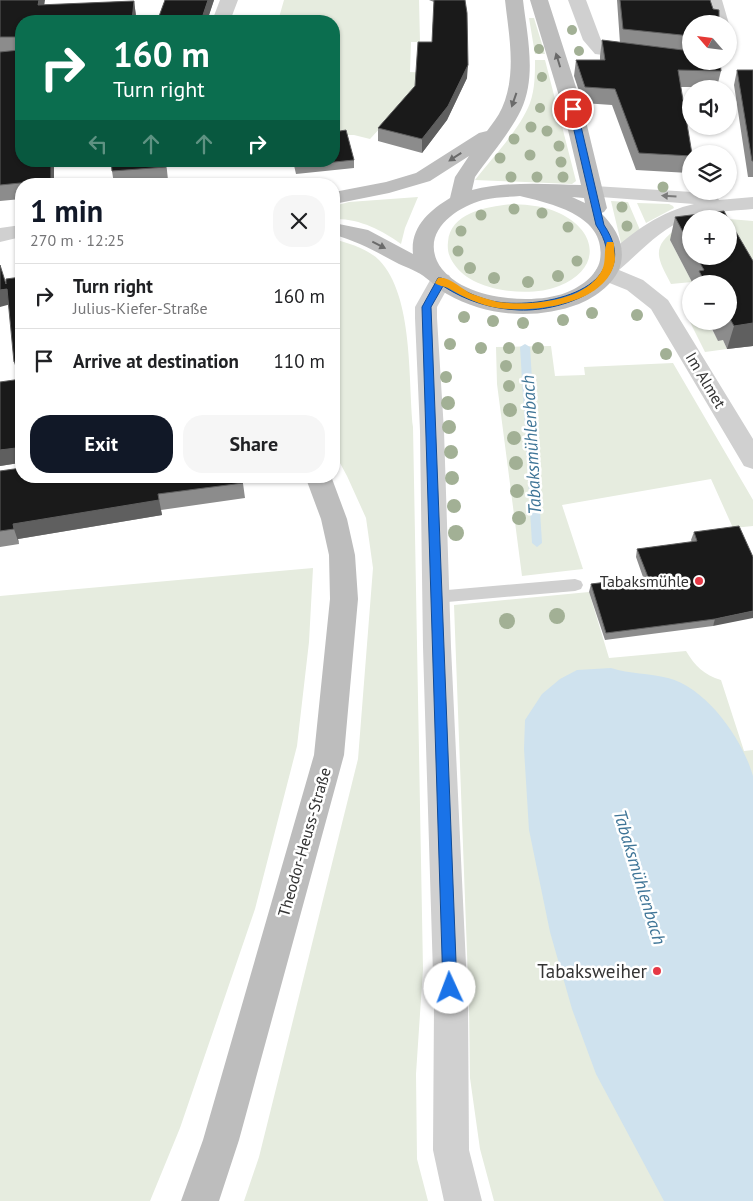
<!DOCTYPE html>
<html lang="en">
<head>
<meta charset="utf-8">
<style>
  :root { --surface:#fff; --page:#f6f6f6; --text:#202124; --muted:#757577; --line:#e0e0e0; --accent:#111827 }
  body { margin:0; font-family:"PT Sans",sans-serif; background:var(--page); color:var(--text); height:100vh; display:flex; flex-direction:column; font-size:19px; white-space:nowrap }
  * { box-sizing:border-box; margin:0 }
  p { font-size:16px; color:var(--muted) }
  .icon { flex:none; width:28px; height:28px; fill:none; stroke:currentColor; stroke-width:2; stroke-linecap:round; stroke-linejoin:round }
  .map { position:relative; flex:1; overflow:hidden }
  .panel { position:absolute; left:15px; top:178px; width:325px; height:305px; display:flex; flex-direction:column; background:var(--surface); border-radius:20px; box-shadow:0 1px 4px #0004 }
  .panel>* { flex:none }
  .hud { position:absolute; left:15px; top:15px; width:325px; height:152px; border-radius:20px; box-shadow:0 1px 4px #0004; background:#0b6e4f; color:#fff; overflow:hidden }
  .needle { width:32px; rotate:298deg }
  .tools { position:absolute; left:682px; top:15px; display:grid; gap:10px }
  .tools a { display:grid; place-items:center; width:55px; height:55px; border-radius:50%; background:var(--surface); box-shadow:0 1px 4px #0004; font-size:25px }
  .pin { position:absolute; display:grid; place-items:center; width:42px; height:42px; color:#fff; margin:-21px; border:2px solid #fff; border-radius:50%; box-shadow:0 1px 5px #0007 }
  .me { position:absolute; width:55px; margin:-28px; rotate:358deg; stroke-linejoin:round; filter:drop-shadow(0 0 4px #0008) }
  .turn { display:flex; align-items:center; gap:18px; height:105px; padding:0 15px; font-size:22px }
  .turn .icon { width:65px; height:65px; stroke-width:2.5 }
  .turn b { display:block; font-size:35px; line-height:42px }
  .lanes { display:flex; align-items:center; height:48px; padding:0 15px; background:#0003; justify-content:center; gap:25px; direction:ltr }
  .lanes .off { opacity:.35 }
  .round { display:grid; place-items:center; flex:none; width:52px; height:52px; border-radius:20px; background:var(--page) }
  .head { display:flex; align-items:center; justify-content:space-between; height:85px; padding:0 15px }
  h1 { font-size:30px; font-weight:600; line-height:38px; color:var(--accent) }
  .action { display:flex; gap:10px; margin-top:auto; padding:10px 15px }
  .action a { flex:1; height:58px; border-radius:20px; background:var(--accent); color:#fff; font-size:20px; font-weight:600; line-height:58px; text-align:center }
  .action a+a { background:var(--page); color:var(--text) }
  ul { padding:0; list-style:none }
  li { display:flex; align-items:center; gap:15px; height:65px; padding:0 15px; border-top:1px solid var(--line) }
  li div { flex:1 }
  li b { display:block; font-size:19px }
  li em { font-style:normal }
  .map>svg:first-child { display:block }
  .green { fill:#e6ecdf }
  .water { fill:#cfe2ee }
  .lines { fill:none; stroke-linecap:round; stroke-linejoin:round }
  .stream { fill:#cfe2ee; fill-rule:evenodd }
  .lane { fill:#d0d0d0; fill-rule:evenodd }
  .street { fill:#d0d0d0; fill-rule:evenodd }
  .secondary { fill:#bdbdbd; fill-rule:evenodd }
  .tree { fill:#a2b095 }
  .wall { fill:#8c8c8c }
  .shaded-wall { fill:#5f5f5f }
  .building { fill:#1a1a1a; stroke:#5f5f5f }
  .oneway { fill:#6a6a6a }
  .oneway2 { fill:#7a7a7a }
  .route { fill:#1a73e8; stroke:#114b97 }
  .slow { fill:#f59e0b }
  .poi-dot { fill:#e63946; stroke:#fff; stroke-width:2 }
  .labels { text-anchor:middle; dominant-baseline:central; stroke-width:5; stroke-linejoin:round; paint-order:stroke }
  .street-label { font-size:16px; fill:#333; stroke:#fff }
  .poi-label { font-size:16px; fill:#333; stroke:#fff; text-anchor:end }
  .water-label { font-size:18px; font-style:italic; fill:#3f7597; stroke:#fff }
  .near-poi-label { font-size:19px; fill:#333; stroke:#fff; text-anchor:end }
</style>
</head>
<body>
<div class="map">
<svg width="753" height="1201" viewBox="0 0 753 1201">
  <rect width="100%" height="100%" fill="#fff"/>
  <path class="green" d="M284,0H419L420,42H411L410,72L431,73L370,139L354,135H334V21H278Z
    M529,18H534L545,54H535Z
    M535,60H545L576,181L572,184L475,180C493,157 520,129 530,103C535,89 535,74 535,60Z
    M418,197L405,228L401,244C382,230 358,218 334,219V206L349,202Z
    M611,201L628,202L640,230L623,244L621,243Z
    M637,203L669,204L673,206L674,208L646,223Z
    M514,204C529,205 545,206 559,213C598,231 602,269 559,286C530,298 472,292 454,264C449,257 447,250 448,242C450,212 490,206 514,204Z
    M729,219L753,221V275L729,235Z
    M679,227L670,240L692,282L671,284C657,257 650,247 679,227Z
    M334,239C348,243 368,249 379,260C414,296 408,380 413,427L423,969L416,1074L417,1159L428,1201H244L259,1157L358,759L373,568L366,518L347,476L334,452Z
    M689,320L713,321L712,330L718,340H723L727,349L705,352Z
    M551,346L555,376L585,375L584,367L673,363L753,500V526L733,528L711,479L562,505L583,569L522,576L497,384L496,347Z
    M313,568L309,642L297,746L255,909L180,1128L150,1201H0V596Z
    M589,592L609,658L686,651C695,666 704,675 721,680L744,751L753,750V1201H494L480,1149L470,1078L469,1006L454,605Z"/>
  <path class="water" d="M611,668C630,674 649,673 668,678C707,688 743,740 753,776V1201H664L596,1074L572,1009L550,932L529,830L524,749L525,720L542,694L560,679L577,670Z"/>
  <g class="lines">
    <path class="stream" d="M525,344L530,347L542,543L537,547L532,543L520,347Z"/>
    <path class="lane" d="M575,579L581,581L583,585L581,589L575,591L436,603L430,602L428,597L430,592L436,591Z"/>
    <path class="street" d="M220,0H238L230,21H212Z
      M568,0H586L601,40L606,45L691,54V61H699L697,64L691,66L595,54L583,40Z
      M704,0H722L729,24H711Z
      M594,186L709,193L716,195L719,200L753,197V209C732,211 708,211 687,219C661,228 640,252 619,270L643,280L668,300L753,439V469L744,466L651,309L627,290L597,278L594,273C614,243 657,212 694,204L587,196L584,192L587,188Z
      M21,225V237L0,242V228Z
      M441,273L449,275L452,280L437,307V318L444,431L451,647L468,1007L469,1150L482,1201H444L433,1150L434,1007L423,647L420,431L415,318V307L433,275Z"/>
    <path class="secondary" d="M505,0H523C527,35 537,76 521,110C511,131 489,157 475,177L472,190C508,181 545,184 581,185L563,109L530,0H548L583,109L607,208L604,212L601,213C615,227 625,243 621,263C617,282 596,297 579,304C536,320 487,317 447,294C439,290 433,283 426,278C419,272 408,268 399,264C378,253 358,241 334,235V223L368,230L413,254C410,227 430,210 450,198L455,177L469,156L430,181L389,193L334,204V192L386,182L416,173L479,133L487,131C492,124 498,117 502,108C517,74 509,36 505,0ZM520,196C553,204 607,216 600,260C597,276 579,288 565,293C531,306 455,299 437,261C423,230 457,207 483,200C495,197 508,197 520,196ZM572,197L584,198L585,203Z
      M305,476H331L347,519L355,555L358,599L344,755L239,1140L219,1201H181L203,1140L314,755L330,599L329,555L321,519Z"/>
  </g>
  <g class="tree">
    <circle cx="572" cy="30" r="5"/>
    <circle cx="539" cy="49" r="5"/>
    <circle cx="579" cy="51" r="5"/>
    <circle cx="542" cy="77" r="5"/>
    <circle cx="540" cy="108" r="5"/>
    <circle cx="531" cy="127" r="5.5"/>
    <circle cx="547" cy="131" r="5.5"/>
    <circle cx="514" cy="139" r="5.5"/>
    <circle cx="559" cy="146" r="5.5"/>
    <circle cx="530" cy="155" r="5.5"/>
    <circle cx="500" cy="158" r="5.5"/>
    <circle cx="561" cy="162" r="5.5"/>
    <circle cx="511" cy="177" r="5.5"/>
    <circle cx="537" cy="177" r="5.5"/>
    <circle cx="563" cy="177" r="5.5"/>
    <circle cx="663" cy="187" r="5.5"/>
    <circle cx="622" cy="207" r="5.5"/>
    <circle cx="514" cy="209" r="5.5"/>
    <circle cx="542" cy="213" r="5.5"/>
    <circle cx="481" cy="215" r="5.5"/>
    <circle cx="627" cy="226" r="5.5"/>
    <circle cx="568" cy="227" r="5.5"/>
    <circle cx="461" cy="231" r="5.5"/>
    <circle cx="458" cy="251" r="5.5"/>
    <circle cx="577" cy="261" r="5.5"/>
    <circle cx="470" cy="268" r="6"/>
    <circle cx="558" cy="276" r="6"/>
    <circle cx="494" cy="278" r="6"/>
    <circle cx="528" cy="282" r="6"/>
    <circle cx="592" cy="313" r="6"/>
    <circle cx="637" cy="315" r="6"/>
    <circle cx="464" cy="317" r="6"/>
    <circle cx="563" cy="320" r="6"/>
    <circle cx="493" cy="321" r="6"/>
    <circle cx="523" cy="323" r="6"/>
    <circle cx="450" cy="344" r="6"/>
    <circle cx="481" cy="348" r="6"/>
    <circle cx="509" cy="348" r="6"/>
    <circle cx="538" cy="348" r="6"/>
    <circle cx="666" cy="354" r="6"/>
    <circle cx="506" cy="366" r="6"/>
    <circle cx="446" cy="377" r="6"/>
    <circle cx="509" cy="386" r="6"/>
    <circle cx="448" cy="403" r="7"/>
    <circle cx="510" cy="410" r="7"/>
    <circle cx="449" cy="427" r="7"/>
    <circle cx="514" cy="438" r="7"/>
    <circle cx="451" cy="452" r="7"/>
    <circle cx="516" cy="463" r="7"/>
    <circle cx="452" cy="478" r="7"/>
    <circle cx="517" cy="491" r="7"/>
    <circle cx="454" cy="506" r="7"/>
    <circle cx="519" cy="518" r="7"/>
    <circle cx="456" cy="533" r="8"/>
    <circle cx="557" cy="616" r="8"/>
    <circle cx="507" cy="621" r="8"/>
  </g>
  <path class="wall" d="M0,0L44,5L134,1L136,16V21H21L54,161V184H21V199L0,201Z
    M165,0H214L207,21H158V19Z
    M429,0H465L467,78L447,120L422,153L378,141V128L415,86L432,42L434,2Z
    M617,0H710L691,24V61L721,71L717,87H680L691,154V163L689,173L636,170L612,105L583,103L574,76L576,60H600V56L602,40L620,43Z
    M737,70H753V177H748L734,85Z
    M354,160V168L296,174L293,161H334Z
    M166,161L168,180L114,184L112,171Z
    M675,217L691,219V256H729L753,261V346L727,349L723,340L718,341L708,321H729V284H693L670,240Z
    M21,379V476H242L245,498L161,510L162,515L18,539L19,544L0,547V471L21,468L19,463L0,466Z
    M694,532L753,557L713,626L605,640L589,592L591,584L643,577L636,557L637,549L692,542L691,540Z"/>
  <path class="shaded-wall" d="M39,0H45L42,20L38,5Z
    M208,0H214L207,21H201Z
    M134,1L136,16V21H132Z
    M468,65L467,78L447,120L422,153V139Z
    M51,161H54V184H52L51,180Z
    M7,289L11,304L0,307V290Z
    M753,323V346L727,349L734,326Z
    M21,361V377L19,378L14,362Z
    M16,448L19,459H18L19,463L0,466V450Z
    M158,494L162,515L18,539L19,544L14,529L13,524Z
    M753,611V618L713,626L715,619Z"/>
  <path class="building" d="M0,0H39L38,5L134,1L132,21H21V161H51V180L0,185V52L19,50V37H0Z
    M165,0H208L201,21L158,19Z
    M434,0H465L467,13L468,65L448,106L422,139L378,128L415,86L418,42H432Z
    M620,0H710L713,9L719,10V24H691V36L623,29Z
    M602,40L691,51V61H720L721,71L678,70L692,154H691V156L639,153L615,89L585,87L576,60H605Z
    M737,70H753V161H752Z
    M346,130L354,160L295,166L294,161H334V132Z
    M111,161H166V167L112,171Z
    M724,211L728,219H691V247L675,217Z
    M729,220L753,261V323L734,326L729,317V284H706L699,271L704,270L696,256H729Z
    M0,265L6,284V279L21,277V361L14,362L7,289L0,290Z
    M21,379V459H18V450L16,448L0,450V382Z
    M21,468V476H242L243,483L158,494L159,500L13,524L14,529L0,531V471Z
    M739,526L753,557V611L715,619L606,633L591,584L648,577L637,549L697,541L694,532Z"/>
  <defs><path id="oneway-solid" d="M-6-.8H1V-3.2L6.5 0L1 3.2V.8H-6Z" transform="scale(1.25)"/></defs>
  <g class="oneway">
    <use href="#oneway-solid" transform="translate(558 60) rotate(-107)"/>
    <use href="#oneway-solid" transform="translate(514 100) rotate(109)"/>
    <use href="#oneway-solid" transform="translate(455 157) rotate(147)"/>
    <use href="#oneway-solid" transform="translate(379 245) rotate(27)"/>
  </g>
  <use class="oneway2" href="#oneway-solid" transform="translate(669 196) rotate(-176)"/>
  <path class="route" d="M573,106L577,109L604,225C643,282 566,312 519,310C492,309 466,301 443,286L431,307L457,988L455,993L450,995L445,993L443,988L422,307L438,278H441C449,280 454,286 461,289C472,295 485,300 497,302C543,309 639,289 596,225L569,109Z"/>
  <path class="slow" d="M607,242H613L614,244C614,249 615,255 615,260C608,305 533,313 498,308C480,305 463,297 448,288C443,286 439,286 435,283L438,278C450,276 462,290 472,294C481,297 490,300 498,302C529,306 584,302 601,272C607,262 603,252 607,242Z"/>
  <g class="poi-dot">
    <circle cx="699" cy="581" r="5"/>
    <circle cx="657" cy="971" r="5"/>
  </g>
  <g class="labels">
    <g class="street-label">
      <text transform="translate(706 380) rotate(59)">Im Almet</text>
      <text transform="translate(304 842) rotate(-74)">Theodor-Heuss-Straße</text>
    </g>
    <g class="poi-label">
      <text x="689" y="581">Tabaksmühle</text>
    </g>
    <g class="water-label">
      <text transform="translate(531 445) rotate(-93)">Tabaksmühlenbach</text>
      <text transform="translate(640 877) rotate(73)">Tabaksmühlenbach</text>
    </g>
    <g class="near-poi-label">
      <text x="647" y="971">Tabaksweiher</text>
    </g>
  </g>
</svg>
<div class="tools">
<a><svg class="needle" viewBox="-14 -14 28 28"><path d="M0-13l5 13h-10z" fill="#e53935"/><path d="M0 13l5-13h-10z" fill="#757577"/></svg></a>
<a><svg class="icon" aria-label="sound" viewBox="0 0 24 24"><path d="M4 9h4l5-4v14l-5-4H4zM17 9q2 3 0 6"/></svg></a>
<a><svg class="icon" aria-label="layers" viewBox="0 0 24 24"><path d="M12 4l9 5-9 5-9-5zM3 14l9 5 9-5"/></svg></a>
<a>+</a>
<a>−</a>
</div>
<div class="pin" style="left:573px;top:109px;background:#d93025"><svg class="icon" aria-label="arrive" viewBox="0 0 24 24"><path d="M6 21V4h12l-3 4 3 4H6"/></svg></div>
<svg class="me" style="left:450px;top:988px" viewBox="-20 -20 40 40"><circle r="19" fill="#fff"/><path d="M0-13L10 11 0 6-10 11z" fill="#1a73e8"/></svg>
<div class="hud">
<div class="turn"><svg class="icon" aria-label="right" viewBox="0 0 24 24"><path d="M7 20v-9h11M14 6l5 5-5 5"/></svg><div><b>160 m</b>Turn right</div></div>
<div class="lanes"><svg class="icon off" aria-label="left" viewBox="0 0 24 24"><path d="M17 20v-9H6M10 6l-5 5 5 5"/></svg><svg class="icon off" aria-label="ahead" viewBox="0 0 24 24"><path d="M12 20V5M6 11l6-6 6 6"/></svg><svg class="icon off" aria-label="ahead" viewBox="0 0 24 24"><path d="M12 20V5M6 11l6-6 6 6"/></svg><svg class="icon" aria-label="right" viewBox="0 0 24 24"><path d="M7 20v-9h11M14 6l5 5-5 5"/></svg></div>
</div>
<section class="panel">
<div class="head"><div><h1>1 min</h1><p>270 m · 12:25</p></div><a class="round"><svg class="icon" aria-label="close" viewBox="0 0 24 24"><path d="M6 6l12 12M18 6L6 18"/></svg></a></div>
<ul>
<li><svg class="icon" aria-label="right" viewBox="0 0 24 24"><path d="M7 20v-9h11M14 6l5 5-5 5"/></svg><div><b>Turn right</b><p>Julius-Kiefer-Straße</p></div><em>160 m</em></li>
<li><svg class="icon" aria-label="arrive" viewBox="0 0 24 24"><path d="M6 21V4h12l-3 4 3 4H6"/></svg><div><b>Arrive at destination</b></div><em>110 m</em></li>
</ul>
<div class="action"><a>Exit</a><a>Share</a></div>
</section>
</div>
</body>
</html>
